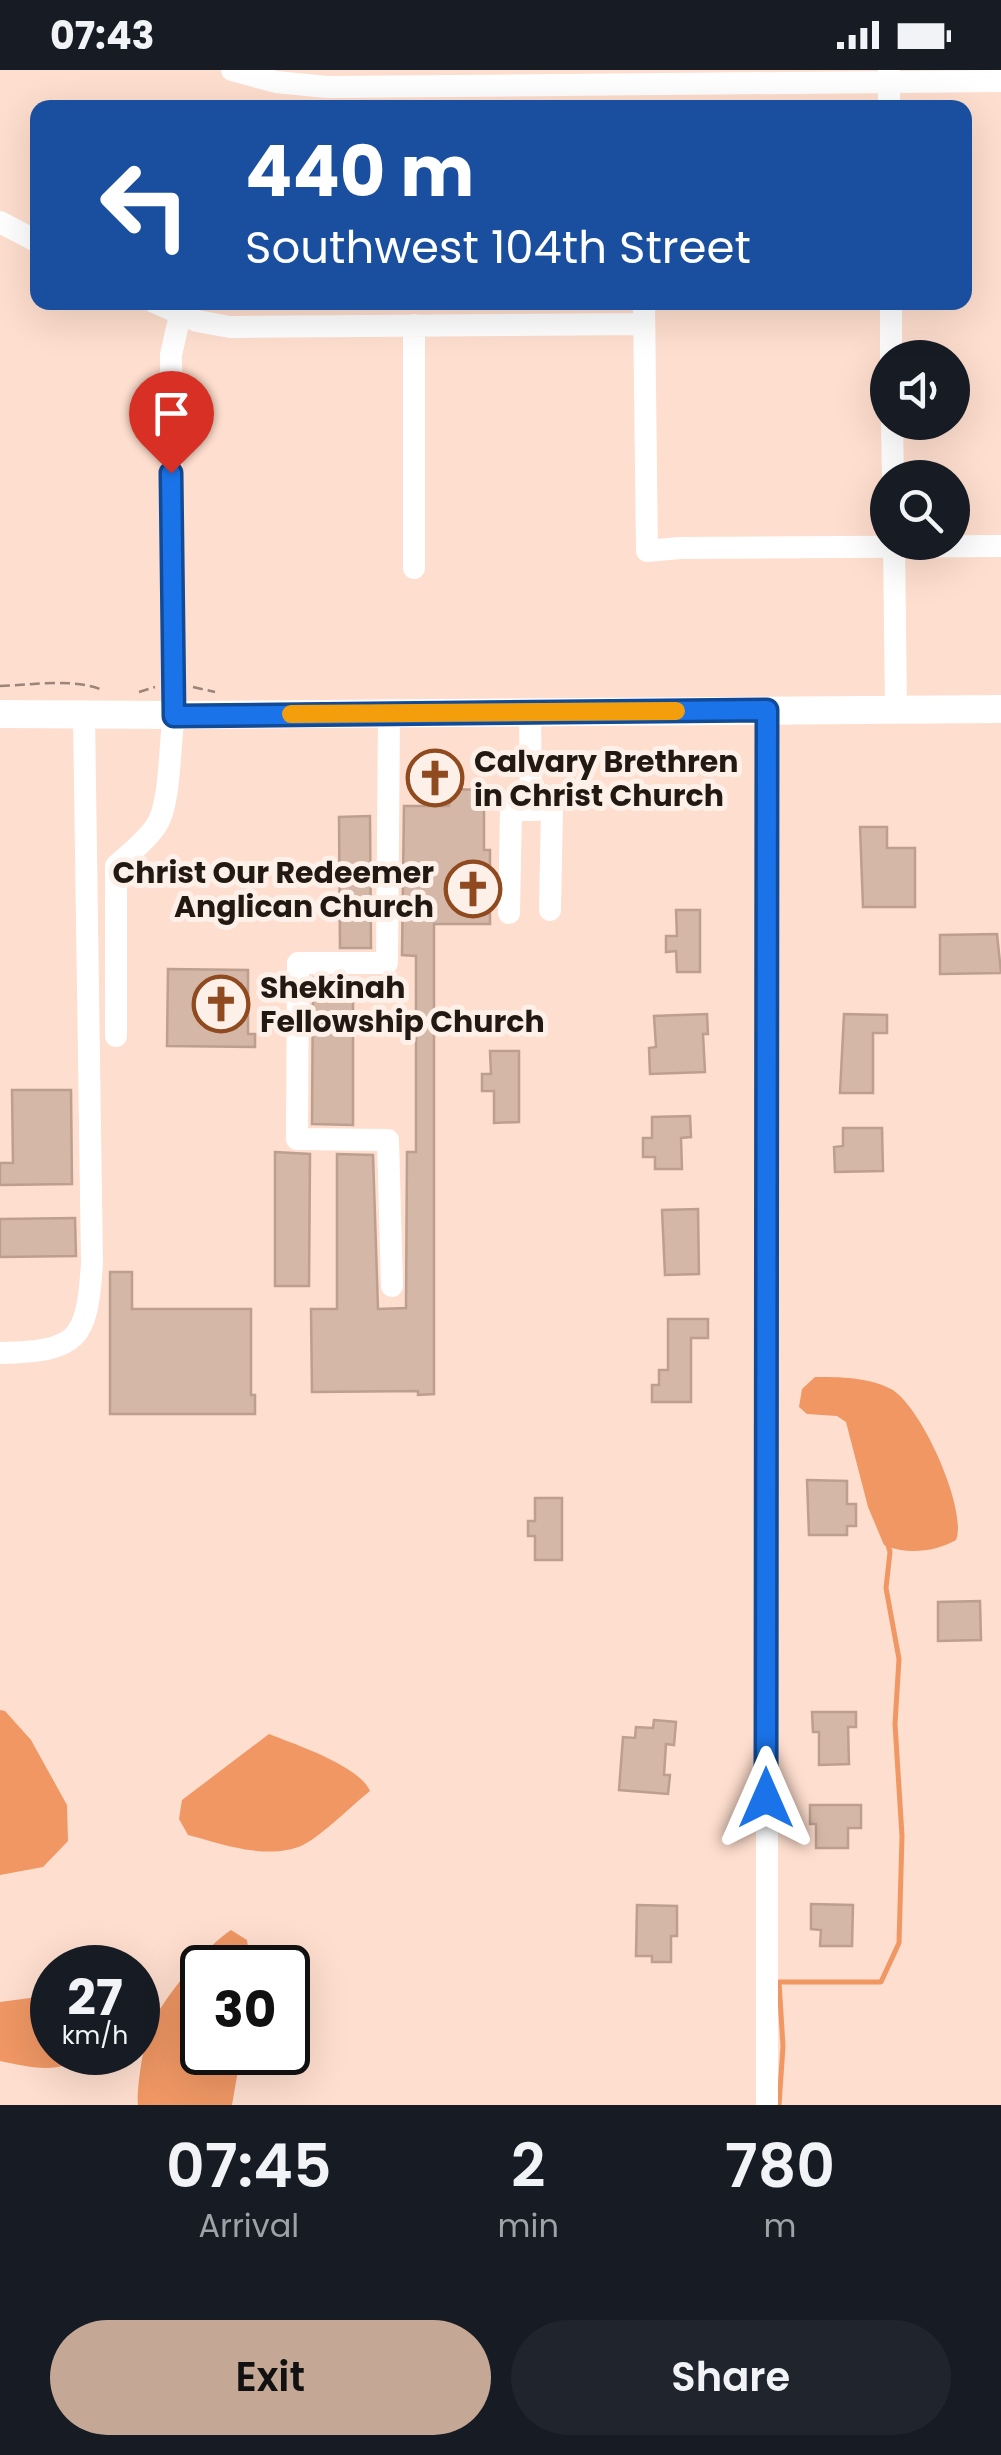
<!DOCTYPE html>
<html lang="en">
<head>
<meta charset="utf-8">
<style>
  :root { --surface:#171b24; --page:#20242c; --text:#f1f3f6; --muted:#9ea1a6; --accent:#c5a795 }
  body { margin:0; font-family:Poppins,sans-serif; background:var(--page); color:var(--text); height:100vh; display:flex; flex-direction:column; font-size:38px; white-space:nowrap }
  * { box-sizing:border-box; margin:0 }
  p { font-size:32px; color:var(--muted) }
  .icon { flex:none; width:55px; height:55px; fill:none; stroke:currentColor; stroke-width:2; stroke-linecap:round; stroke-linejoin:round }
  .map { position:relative; height:2035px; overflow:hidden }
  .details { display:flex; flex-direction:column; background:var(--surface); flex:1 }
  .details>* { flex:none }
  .top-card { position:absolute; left:30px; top:30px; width:942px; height:210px; border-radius:20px; box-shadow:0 10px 40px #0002; background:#1a4fa0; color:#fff; overflow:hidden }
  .tools { position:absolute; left:870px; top:270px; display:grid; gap:20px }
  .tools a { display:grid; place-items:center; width:100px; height:100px; border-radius:50%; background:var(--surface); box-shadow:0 10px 40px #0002; font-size:50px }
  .speed { position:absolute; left:30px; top:1875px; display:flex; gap:20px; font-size:50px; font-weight:700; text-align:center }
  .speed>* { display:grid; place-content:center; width:130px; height:130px; border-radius:50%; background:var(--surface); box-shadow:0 10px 40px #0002; line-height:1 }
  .speed small { font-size:25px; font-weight:400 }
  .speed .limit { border:5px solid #111; border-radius:15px; background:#fff; color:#111 }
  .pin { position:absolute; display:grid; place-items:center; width:85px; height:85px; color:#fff; margin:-102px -42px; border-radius:50% 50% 50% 0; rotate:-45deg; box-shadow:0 0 10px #0007 }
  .pin .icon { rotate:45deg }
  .me { position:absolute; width:110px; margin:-55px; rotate:0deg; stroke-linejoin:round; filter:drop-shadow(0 0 8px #0008) }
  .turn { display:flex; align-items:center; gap:35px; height:210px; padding:0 50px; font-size:45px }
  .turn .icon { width:130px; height:130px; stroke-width:2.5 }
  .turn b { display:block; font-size:70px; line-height:85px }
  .eta { display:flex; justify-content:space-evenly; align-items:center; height:170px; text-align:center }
  .eta b { font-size:60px; font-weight:600; line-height:70px }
  .button { display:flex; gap:20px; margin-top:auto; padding:20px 50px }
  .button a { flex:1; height:115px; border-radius:60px; background:var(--accent); color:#111; font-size:40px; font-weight:600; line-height:115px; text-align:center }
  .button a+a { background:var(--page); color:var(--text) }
  .status { display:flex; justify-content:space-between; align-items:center; height:70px; padding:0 50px; background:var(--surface); direction:ltr }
  .status svg { height:28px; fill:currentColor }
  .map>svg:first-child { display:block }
  .water { fill:#f09764 }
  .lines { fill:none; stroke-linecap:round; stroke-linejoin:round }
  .stream { stroke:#f09764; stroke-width:5 }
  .building { fill:#d5b7a7; stroke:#bc9f8f; stroke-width:2.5 }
  .path { stroke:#9b8579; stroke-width:2.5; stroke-dasharray:10 5; stroke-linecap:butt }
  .minor { stroke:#fff; stroke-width:22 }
  .major { stroke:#fff; stroke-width:28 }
  .route-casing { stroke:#114b97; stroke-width:25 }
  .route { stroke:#1a73e8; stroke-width:18 }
  .slow { stroke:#f59e0b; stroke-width:18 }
  .labels { text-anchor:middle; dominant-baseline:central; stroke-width:10; stroke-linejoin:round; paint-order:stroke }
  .poi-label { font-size:30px; font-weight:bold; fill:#231913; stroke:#fdf0e9; text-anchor:start }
</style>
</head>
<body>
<div class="status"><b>07:43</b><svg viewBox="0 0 49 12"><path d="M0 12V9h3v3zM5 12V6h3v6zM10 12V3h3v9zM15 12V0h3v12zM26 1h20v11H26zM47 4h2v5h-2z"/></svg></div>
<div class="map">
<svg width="1001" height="2035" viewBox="0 0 1001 2035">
  <rect width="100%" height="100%" fill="#fedece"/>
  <path class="water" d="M815,1307C840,1307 868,1307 891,1319C921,1335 968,1440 956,1470C935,1482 906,1485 884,1475L868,1437L846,1352L837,1346L807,1344L799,1337L802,1319Z
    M0,1640L5,1641L31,1670L67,1735L68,1771L43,1797L0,1805Z
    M269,1664C294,1674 360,1696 370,1721C351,1736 324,1764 303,1775C268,1791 222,1774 188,1765L179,1749L182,1730Z
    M231,1860L247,1870L251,1897L202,1898V1982L241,1983L232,2035H138C136,2021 144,1970 150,1957C162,1930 206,1876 231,1860Z
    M52,1925V1982L86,1983C62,2006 29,1997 0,1991V1932Z"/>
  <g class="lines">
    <path class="stream" d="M779,2035L783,1976L779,1912H881L899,1873L902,1766L895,1654L899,1589L886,1518L890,1482L888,1475"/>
  </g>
  <path class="building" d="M449,719L484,720V780H490V854H434V1324L418,1325V1321L312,1322L311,1239H337V1084L373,1085L378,1239L406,1238L407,1082H416V886L402,885L404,736H449Z
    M370,746L371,878H340L339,747Z
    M860,757H887V778H915V837H863Z
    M676,840H700V902H677L676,881L666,882V866H677Z
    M997,864L1001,903L940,904V865Z
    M168,899L248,900V964H255V977L167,976Z
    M313,908H353V1055L312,1054Z
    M707,944L708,964H703L705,1002L650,1004L649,978L656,977L654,946Z
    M844,944L887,945V963H873V1023H840Z
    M490,981H519V1052L494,1053V1021H482V1004H491Z
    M12,1020H71L72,1114L0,1115V1093H13Z
    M690,1046L691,1067L681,1068L682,1099H655V1087H643V1068H652V1047Z
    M843,1058H882L883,1101L835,1102L834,1077L843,1076Z
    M275,1082L310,1084L309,1216H275Z
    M698,1139L699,1204L665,1205L662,1140Z
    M75,1148L76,1186L0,1187V1149Z
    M110,1202H132V1239H251V1325H255V1344H110Z
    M668,1249H708V1268H691V1332H652V1315H659V1300H668Z
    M807,1410L847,1411V1434H856V1456H847V1465H809Z
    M535,1428H562V1490H535V1466H528V1451H535Z
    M980,1531L981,1570L938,1571V1532Z
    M812,1642H856V1657H848L849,1694L819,1695V1662H813Z
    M654,1650L676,1652L674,1675L666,1674L664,1705H670L668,1724L619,1720L623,1667L635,1668L636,1657L653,1658Z
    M810,1735H861V1758H848V1778H816V1754H810Z
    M811,1834L853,1835L852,1876H820L821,1860L811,1859Z
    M637,1835L677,1836V1866H671V1892H652V1886H636Z"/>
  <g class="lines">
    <path class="path" d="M0,616C28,615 77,608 102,620
      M193,617L215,622
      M139,622L155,617"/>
    <path class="minor" d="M232,0L276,12L328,17L1001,11
      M889,0V38
      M0,152L38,172
      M154,232L197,251L230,257L643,254
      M644,232L647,481L680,478L1001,476
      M891,232V288
      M414,255V498
      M892,352L893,408
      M894,472L896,640
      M530,642L531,740L552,739L550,840
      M389,644L387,893H298L297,1069L388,1070L392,1216
      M509,843L511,740H531
      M116,966V796C129,784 146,771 156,756C171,734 169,676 174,645L171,285L180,245
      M0,1283C79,1281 87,1270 92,1193L84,645
      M767,2035V640"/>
    <path class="major" d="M0,644L174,645L1001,639"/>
  </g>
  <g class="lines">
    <g class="route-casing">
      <path id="route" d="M171,403L174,646L767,640L766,1728"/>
    </g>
    <use href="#route" class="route"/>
    <path class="slow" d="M291,644L676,641"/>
  </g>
  <defs>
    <g id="church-ring" transform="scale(2.875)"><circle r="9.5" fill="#fdf0e9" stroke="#8f4a1f" stroke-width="1.5"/><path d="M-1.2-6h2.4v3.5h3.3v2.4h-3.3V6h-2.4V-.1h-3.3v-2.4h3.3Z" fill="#8f4a1f"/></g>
  </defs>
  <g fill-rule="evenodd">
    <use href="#church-ring" x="435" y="708"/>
    <use href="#church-ring" x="473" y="819"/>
    <use href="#church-ring" x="221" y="934"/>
  </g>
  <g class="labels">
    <g class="poi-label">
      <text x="474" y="691">Calvary Brethren<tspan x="474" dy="34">in Christ Church</tspan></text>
      <text x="434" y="802" text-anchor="end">Christ Our Redeemer<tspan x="434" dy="34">Anglican Church</tspan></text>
      <text x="260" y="917">Shekinah<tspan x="260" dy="34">Fellowship Church</tspan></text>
    </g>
  </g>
</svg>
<div class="tools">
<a><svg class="icon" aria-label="sound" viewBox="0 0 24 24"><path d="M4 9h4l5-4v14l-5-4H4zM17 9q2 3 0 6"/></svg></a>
<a><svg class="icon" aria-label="search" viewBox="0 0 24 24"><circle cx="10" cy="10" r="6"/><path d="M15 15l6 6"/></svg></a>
</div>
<div class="speed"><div>27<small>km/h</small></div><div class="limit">30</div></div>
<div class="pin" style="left:171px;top:403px;background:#d93025"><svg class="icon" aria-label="arrive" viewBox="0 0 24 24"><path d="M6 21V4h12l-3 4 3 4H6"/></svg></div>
<svg class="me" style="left:766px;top:1728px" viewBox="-20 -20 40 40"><path d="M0-17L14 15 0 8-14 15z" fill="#1a73e8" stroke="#fff" stroke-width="4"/></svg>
<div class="top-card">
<div class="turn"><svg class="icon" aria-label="left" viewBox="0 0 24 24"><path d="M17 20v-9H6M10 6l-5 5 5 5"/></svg><div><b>440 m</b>Southwest 104th Street</div></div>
</div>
</div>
<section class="details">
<div class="eta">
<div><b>07:45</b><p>Arrival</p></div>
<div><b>2</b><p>min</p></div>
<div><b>780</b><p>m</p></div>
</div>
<div class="button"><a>Exit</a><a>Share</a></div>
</section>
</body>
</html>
